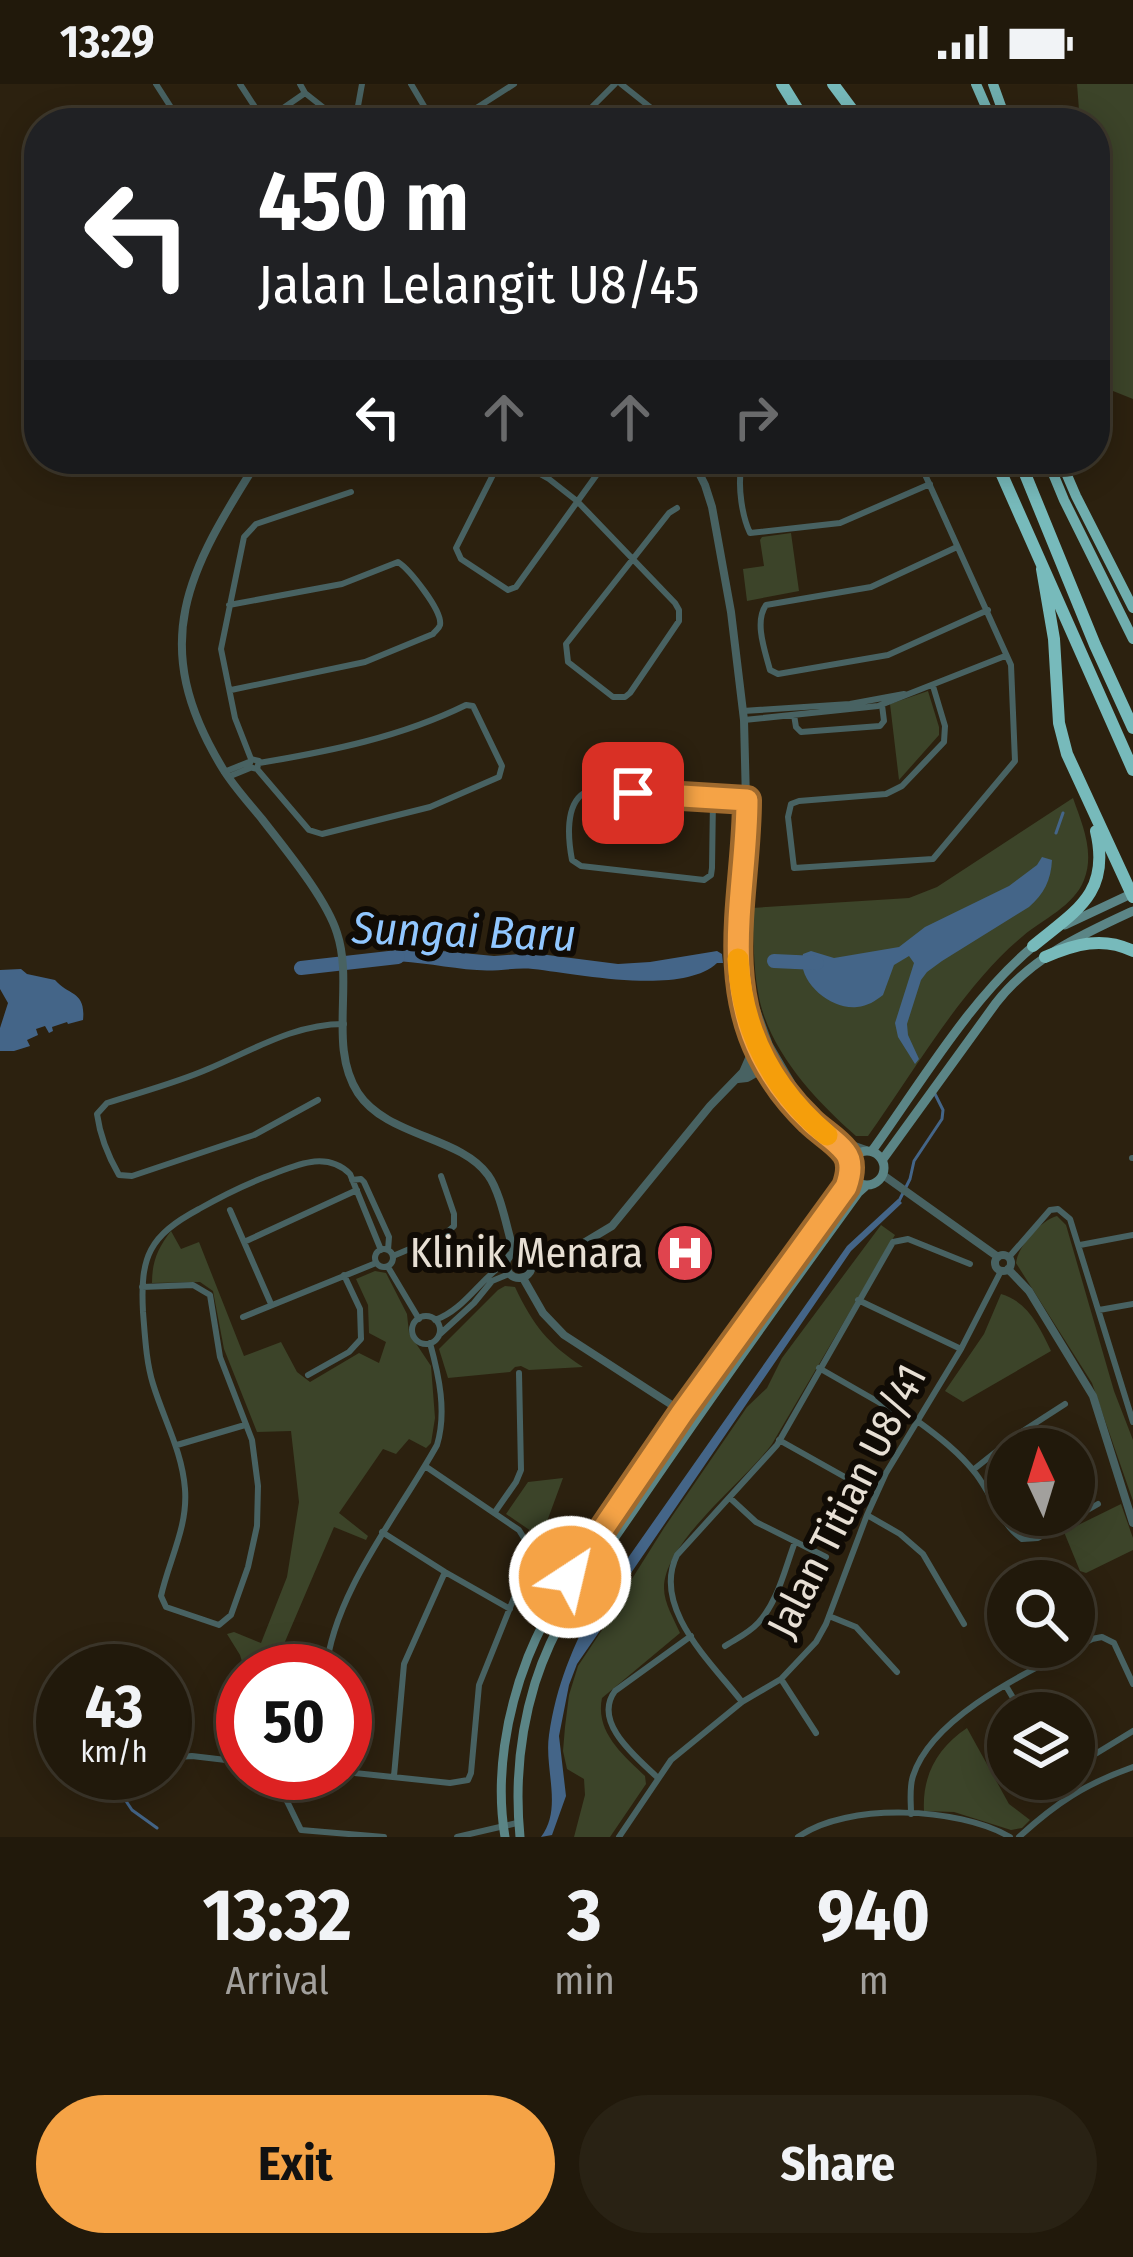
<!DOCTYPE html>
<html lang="en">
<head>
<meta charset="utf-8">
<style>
  :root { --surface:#21190b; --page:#292214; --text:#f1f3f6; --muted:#a2a09d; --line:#3e382c; --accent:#f5a346 }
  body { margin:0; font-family:"Fira Sans Condensed",sans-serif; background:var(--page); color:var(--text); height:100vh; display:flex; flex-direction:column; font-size:45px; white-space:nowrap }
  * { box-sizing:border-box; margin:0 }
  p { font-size:39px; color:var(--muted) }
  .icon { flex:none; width:66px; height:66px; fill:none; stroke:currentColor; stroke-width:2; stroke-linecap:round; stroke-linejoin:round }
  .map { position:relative; height:1753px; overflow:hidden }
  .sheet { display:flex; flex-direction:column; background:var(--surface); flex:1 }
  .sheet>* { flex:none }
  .banner { position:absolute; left:24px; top:24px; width:1086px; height:366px; border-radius:48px; box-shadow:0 6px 30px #0003,0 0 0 3px var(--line); background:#202124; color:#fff; overflow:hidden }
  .needle { width:78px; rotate:356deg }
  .controls { position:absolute; left:987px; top:1344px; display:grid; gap:24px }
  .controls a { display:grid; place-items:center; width:108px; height:108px; border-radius:50%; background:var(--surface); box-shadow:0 6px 30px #0003,0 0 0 3px var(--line); font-size:60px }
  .speed { position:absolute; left:36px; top:1560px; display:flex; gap:24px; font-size:60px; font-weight:700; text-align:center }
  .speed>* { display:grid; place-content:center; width:156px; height:156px; border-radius:50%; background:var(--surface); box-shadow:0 6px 30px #0003,0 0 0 3px var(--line); line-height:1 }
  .speed small { font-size:30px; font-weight:400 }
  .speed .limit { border:18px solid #d22; background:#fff; color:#111 }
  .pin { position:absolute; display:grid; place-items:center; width:102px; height:102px; color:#fff; margin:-51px; border-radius:24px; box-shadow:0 6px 18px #0006 }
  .me { position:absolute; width:132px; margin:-66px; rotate:35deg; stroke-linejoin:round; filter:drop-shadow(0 0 9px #0008) }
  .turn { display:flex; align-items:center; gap:42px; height:252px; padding:0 36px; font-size:54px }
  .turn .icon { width:156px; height:156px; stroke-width:2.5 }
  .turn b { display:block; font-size:84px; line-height:102px }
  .lanes { display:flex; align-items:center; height:114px; padding:0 36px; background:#0003; justify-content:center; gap:60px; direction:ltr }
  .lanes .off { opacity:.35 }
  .eta { display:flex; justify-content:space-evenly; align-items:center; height:204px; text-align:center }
  .eta b { font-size:72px; font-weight:700; line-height:84px }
  .cta { display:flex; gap:24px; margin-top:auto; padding:24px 36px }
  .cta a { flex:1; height:138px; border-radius:72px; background:var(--accent); color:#111; font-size:48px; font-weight:700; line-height:138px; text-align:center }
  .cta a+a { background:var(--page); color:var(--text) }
  .status { display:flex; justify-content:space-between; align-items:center; height:84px; padding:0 60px; background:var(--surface); direction:ltr }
  .status svg { height:33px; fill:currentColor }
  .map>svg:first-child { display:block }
  .green { fill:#3c4429 }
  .water { fill:#446588 }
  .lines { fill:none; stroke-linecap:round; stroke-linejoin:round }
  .stream { stroke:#446588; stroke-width:3 }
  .river { stroke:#446588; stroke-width:14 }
  .minor { stroke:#486262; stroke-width:6 }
  .tertiary { stroke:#486262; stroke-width:8 }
  .secondary { stroke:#5b8586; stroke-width:9 }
  .trunk { stroke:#70aeae; stroke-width:10 }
  .motorway { stroke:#77babb; stroke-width:12 }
  .route-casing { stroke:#9f6a2e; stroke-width:30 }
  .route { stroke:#f5a346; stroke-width:21 }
  .slow { stroke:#f59e0b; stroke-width:21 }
  .labels { text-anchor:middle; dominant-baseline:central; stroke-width:12; stroke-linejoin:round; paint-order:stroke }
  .poi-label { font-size:42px; fill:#e7dfd4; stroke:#100b05; text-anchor:end }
  .street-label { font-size:42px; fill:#e7dfd4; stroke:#100b05 }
  .water-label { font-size:45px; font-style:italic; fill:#91c7ff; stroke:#100b05 }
</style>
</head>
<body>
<div class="status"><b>13:29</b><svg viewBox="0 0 49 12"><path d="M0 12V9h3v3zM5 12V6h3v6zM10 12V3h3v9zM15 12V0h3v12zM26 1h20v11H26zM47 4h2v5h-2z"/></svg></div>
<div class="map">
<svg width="1133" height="1753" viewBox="0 0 1133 1753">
  <rect width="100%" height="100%" fill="#2c210f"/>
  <path class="green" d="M1077,0H1133V315L1098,301L1095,251V39H1080Z
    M791,449L799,507L747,517L743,485L764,482L760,456L762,453Z
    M928,607L939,643V651L899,696L890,620Z
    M1073,714C1082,740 1095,768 1084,796C1074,822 1043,835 1023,852C964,900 913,989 868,1052H856C815,1016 767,965 758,908C753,881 754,852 752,824L909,814L937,803Z
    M1057,1132L1066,1141L1114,1307L1133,1356V1417L1092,1299L1016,1179C1018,1162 1041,1136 1057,1132Z
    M881,1141L895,1151L772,1360C744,1398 664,1458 664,1504C664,1519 674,1535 680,1549L602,1614C595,1648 623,1671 645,1692L646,1700L610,1753H574L585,1711L584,1695L567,1685L563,1667L565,1643L569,1611L578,1582L618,1522L630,1498L664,1444L747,1323L767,1304L782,1274Z
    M171,1147L181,1165L199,1158L244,1272L281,1258L297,1288L310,1298L359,1269L379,1279L386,1258L369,1249L368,1221L356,1195L375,1187L386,1189L407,1230L409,1249L431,1282L435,1334L431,1359L426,1364L409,1355L396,1370L383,1365L339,1429L368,1452L366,1456L334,1443L284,1560L283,1587H245L240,1571L227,1550L234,1548L261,1559L287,1493L299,1418L291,1347L257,1348L224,1265L213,1207L200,1198L152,1199C152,1177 158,1164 171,1147Z
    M505,1202L515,1203C533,1241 548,1260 583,1283L529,1286L521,1282L515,1283L510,1288L448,1294L439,1265L498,1206Z
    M1001,1210C1027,1217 1040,1243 1051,1267L963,1318L945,1307L984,1250Z
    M563,1394L535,1470L531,1447L506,1430L528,1398Z
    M1121,1420L1133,1454V1466L1086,1489L1080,1487L1064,1448Z
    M967,1644L1009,1720L1030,1736L1022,1744L1011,1746L954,1728L924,1727C922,1692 937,1664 967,1644Z"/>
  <path class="water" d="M1042,773L1052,776C1051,796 1044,810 1029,823L942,877L927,888L921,896L907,940L908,951L919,975L915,980L898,953L895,939L914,879L909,872L894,881L883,911C875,917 868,922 857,923C830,926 796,897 803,870L811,867L834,874L899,863L925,843L1009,802L1037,781Z
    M421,865L494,872L532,869L618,880L650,878L717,867L722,870L723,879H717C682,912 578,890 533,885C515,883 496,888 477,886C446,884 415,876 383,877L382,871L400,866Z
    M21,885L27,890L55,896C69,912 86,907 83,936L68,940L67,938L52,943L53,947L49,949L45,942L36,945L38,951L27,956L30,962L14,967H0V944L8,919L0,905V886Z
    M898,1115L902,1119L851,1167L629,1492L617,1522L577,1580L569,1601L559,1652L566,1712L552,1751L541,1753C563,1724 544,1685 549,1651C556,1602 573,1561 597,1518L847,1162Z"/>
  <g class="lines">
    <path class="stream" d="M1056,749L1063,729
      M898,1119L910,1095L914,1077L942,1035L943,1026L935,1010
      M107,1689L132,1726L157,1744"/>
    <path class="river" d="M774,877L817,879
      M301,884L398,873"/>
    <path class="minor" d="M156,0L181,39
      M240,0L262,34L266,36L305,9
      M300,0L305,9L343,39
      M411,0L434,39
      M621,0L670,39
      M347,39L358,22L362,0
      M453,39L514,0
      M576,39L615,0
      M501,375L456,464L461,475L508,506L516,503L608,375
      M513,375L549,395L577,417L675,519L679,526V537L630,609L625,613H613L568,578L566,560L669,429L677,424
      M802,375L749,381L741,385C738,404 742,432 750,449L840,439L930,400
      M918,375L1011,581L1015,677L933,775L794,784L788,733L791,720L799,717L886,710L902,702L944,658L945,642L933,602
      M390,387L404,375
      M957,463L871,503L766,521C754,538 765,567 770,586L778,590L888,571L988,526
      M229,521L342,500L398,478C409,485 443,527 440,541C439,545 435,547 433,550L365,578L231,606
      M743,627L850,620L904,610
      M794,631L796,643L801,648L880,642L884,637L882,621
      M744,636L878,622L1005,572
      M251,675L235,634L221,565L244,453L256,440L351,408
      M251,675L259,677L257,685L249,683Z
      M257,685L309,746L322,750L430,723L499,693L502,682L473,622L466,621C401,653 331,667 259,679
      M224,688L249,678
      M228,693L250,684
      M713,709V715L712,784L711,791L704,796L581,782L572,776C568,755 565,721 584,709L707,712L713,715H747
      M710,711L747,708
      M318,1016L254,1051L132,1092L119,1091C108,1072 100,1052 97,1030L107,1019C141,1008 176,999 208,985C253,966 294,940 344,940
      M1132,1074H1133
      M352,1096L361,1095L364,1098L389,1153L388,1166
      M230,1126L271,1220
      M244,1158L357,1106
      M1080,1161L1133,1151
      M375 1174a9 9 0 1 1 18 0a9 9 0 1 1-18 0Z
      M393,1172L445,1150L454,1142V1130L441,1092
      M1009,1173L1050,1126L1058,1125L1070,1135L1133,1338
      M388,1183L419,1235
      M142,1203L193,1201L210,1211L220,1273L252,1356L258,1402L257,1442L248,1483L231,1531L219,1541L166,1523L161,1512C169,1476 188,1443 185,1405C182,1367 164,1336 153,1300C146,1277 145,1252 143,1228C140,1172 149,1152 199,1125C220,1113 242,1102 265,1093C293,1083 325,1065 350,1090L381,1166
      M858,1216L961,1265
      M1099,1226L1133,1220
      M412 1246a14 14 0 1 1 28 0a14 14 0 1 1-28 0Z
      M243,1233L376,1179
      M435,1236C464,1226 480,1195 506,1178
      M439,1251L474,1219L492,1197L509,1190
      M819,1284L894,1327
      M308,1291L349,1268L361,1255L360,1225L344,1191
      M916,1336C938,1352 960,1369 976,1390C992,1411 1001,1440 1022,1455L1038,1454L1098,1420
      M779,1356L852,1397
      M177,1361L245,1341
      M973,1386L1017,1351L1065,1320
      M730,1414L756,1438L826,1473
      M495,1428L516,1398L521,1386L519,1289
      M867,1431L900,1450L923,1470L964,1540
      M382,1448L445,1488L510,1525
      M829,1532L856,1543L897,1588
      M725,1562C736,1555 749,1549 758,1539C778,1518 785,1484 795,1458
      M326,1587C333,1509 400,1428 437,1361C447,1328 439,1292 430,1259
      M781,1595L816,1649
      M1006,1602L1022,1629
      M742,1618C712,1579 651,1524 677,1471L777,1361L893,1158L908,1155L970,1180
      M165,1674L192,1672L243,1678
      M1074,1683L1133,1647
      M345,1688L450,1699L468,1696L471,1689L479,1601L528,1479L527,1459L519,1446L425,1382
      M262,1689L283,1709L301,1746L384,1753
      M394,1692L404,1580L445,1488
      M657,1693C636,1673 592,1638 615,1607L691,1552
      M911,1730C911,1717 909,1704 913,1692C933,1629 1037,1584 1092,1555L1102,1553L1114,1559L1133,1600
      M457,1753L517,1739
      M619,1753L671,1676L742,1618L781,1595L816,1558L826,1540L867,1431L886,1389L961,1265L1001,1187
      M798,1753C848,1718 958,1723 1010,1753
      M1019,1753C1056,1719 1085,1700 1133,1683"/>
    <path class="tertiary" d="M259,375C188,487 146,559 223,685C234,703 249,719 262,735C285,765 326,814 337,849C354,900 328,963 358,1009C387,1053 460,1052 488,1091C501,1109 507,1146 514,1168
      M692,375L705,401L712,423L731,528L744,636L748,799L745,871L750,909L769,961L796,1007L827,1041L849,1060L866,1066
      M743,786C738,804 738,823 738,842C736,915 750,969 799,1025C815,1043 843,1057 850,1080
      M743,988L750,972L752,956
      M738,995L747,994L768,982
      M883,1091L998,1173
      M506 1181a13 13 0 1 1 26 0a13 13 0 1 1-26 0Z
      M995 1179a8 8 0 1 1 16 0a8 8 0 1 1-16 0Z
      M531,1175L582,1160L612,1142L710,1022L742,989L763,976L781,984
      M1008,1185L1029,1207L1093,1312L1133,1439
      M523,1194L543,1229L564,1251L695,1336"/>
    <path class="secondary" d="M1065,841L1133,809
      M850 1084a17 17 0 1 1 34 0a17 17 0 1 1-34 0Z
      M872,1067C921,999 971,913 1036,860
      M883,1075L996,919C1032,873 1081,851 1133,827
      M505,1753C495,1694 506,1629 528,1573C553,1510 595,1456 633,1401C702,1300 775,1202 846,1103L851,1091
      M520,1753C515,1702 520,1648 535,1599C557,1529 600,1476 640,1417C711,1313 784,1211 858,1109L867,1101"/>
    <path class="trunk" d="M976,0L993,39
      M993,0L1007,39
      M1047,375L1064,416L1133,555
      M1060,375L1076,412L1133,524"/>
    <path class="motorway" d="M782,0L806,39
      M833,0L862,39
      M995,375L1133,686
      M1019,375L1095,561L1133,644
      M1042,485L1054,555L1059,639L1067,670L1133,813
      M1033,862C1075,827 1111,810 1096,747
      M1045,873C1075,860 1103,852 1133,867"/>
  </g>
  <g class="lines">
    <g class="route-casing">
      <path id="route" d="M570,1493L682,1329L846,1103C850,1092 853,1078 845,1068C836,1056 821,1048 810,1037C791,1019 773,995 761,971C720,889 747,801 747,716L633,709"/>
    </g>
    <use href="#route" class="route"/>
    <path class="slow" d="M738,875C742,947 772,1005 827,1051"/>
  </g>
  <defs>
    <g id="hospital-disc" transform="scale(3)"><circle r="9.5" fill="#e0444e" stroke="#100b05"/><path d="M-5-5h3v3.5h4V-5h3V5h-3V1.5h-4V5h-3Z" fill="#fff"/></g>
  </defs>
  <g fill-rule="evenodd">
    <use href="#hospital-disc" x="685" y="1169"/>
  </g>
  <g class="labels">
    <g class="poi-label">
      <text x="643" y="1169">Klinik Menara</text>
    </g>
    <g class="street-label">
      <text transform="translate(847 1417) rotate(-63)">Jalan Titian U8/41</text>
    </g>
    <g class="water-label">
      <text transform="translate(464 848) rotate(2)">Sungai Baru</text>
    </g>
  </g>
</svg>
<div class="controls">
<a><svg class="needle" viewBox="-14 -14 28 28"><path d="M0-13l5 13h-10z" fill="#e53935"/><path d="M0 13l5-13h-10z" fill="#a2a09d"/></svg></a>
<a><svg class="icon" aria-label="search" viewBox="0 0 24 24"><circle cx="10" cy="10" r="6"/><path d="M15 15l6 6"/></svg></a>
<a><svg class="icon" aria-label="layers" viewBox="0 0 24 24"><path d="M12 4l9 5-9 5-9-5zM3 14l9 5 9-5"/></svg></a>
</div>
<div class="speed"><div>43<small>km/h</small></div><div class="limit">50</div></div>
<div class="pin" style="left:633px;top:709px;background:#d93025"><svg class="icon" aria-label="arrive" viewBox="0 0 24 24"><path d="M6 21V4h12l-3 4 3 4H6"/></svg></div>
<svg class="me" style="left:570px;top:1493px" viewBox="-20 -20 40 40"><circle r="17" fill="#f5a346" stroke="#fff" stroke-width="3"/><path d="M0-11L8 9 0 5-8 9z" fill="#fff"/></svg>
<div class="banner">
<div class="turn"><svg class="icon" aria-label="left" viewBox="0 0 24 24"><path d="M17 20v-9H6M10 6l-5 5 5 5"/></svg><div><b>450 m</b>Jalan Lelangit U8/45</div></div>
<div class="lanes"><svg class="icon" aria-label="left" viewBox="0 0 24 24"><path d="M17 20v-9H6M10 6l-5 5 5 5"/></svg><svg class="icon off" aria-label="ahead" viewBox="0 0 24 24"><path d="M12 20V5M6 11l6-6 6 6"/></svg><svg class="icon off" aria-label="ahead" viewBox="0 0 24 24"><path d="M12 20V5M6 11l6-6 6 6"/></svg><svg class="icon off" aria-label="right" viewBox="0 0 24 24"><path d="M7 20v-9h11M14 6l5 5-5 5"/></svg></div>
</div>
</div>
<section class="sheet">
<div class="eta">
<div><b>13:32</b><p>Arrival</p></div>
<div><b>3</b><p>min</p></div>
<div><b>940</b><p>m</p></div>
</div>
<div class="cta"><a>Exit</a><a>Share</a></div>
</section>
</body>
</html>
